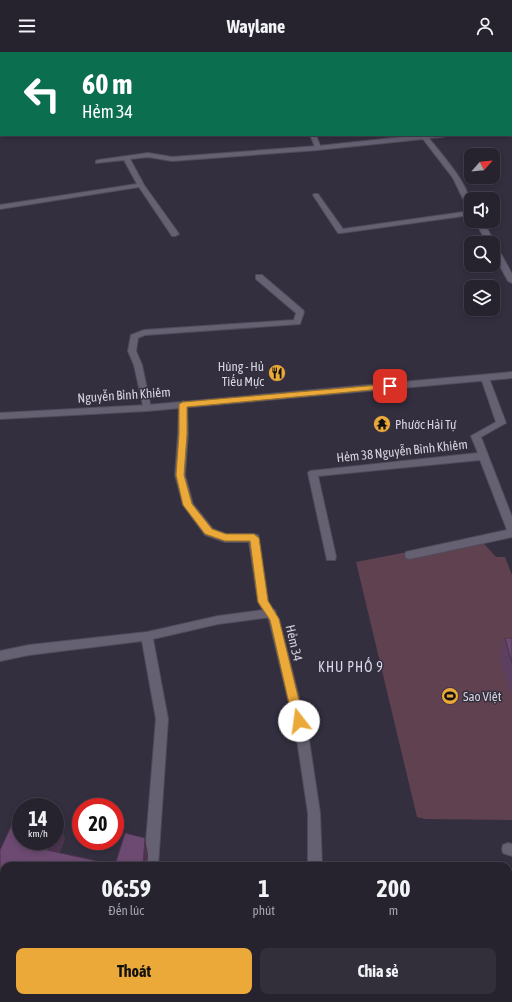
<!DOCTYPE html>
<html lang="vi">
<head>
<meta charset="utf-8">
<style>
  :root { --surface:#26232f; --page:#322f3b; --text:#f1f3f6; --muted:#a4a4aa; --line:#42404b; --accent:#eba939 }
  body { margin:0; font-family:"Asap Condensed",sans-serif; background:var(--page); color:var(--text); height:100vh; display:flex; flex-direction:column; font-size:15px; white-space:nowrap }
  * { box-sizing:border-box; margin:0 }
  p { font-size:13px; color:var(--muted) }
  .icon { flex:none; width:22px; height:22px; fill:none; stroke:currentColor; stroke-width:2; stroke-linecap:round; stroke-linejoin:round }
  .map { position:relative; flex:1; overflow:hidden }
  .sheet { position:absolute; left:0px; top:810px; width:512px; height:140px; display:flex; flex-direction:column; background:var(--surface); border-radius:12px 12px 0 0; box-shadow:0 2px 6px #0003,0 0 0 1px var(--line) }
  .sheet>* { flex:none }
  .banner { position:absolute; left:0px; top:0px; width:512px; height:84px; box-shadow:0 2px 6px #0003,0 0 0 1px var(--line); background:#0b6e4f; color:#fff; overflow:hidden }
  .needle { width:26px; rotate:63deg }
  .tools { position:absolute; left:464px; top:96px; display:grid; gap:8px }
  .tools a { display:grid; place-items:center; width:36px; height:36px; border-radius:8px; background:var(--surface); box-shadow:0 2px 6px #0003,0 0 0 1px var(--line); font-size:20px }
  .speed { position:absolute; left:12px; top:746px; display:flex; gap:8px; font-size:20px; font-weight:700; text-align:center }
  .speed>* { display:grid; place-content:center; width:52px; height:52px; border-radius:50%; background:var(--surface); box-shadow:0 2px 6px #0003,0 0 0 1px var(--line); line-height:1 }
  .speed small { font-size:10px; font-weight:400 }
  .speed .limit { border:6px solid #d22; background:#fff; color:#111 }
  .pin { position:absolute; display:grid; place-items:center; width:34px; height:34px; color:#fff; margin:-17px; border-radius:8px; box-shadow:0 2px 6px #0006 }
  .me { position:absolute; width:44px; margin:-22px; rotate:345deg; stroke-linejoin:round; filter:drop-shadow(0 0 3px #0008) }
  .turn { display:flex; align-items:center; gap:14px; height:84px; padding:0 16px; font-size:18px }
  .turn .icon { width:52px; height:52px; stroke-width:2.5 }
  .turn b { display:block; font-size:28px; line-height:34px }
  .eta { display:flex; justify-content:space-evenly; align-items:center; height:68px; text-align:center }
  .eta b { font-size:24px; font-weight:700; line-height:28px }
  .cta { display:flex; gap:8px; margin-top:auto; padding:8px 16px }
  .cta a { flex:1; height:46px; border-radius:8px; background:var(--accent); color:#111; font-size:16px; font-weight:700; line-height:46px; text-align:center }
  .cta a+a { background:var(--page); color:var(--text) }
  header { display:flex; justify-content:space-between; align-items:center; height:52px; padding:0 16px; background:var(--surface); font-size:18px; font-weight:700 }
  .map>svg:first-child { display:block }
  .green { fill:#60414f }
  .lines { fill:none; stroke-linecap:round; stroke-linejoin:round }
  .lane-casing { stroke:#4f4c5a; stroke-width:2 }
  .street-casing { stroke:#4f4c5a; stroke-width:2 }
  .secondary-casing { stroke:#4f4c5a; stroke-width:2 }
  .lane { fill:#656173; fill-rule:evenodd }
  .street { fill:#656173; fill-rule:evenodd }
  .secondary { fill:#656173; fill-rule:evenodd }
  .wall { fill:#5d4061 }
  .shaded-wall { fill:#4c344f }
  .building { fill:#6c4a71; stroke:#4c344f }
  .route { fill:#eba939; stroke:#996e25 }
  .labels { text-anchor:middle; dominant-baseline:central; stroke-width:3; stroke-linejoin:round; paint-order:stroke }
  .poi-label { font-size:13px; fill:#d6d4de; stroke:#332f3f; text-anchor:start }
  .street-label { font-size:13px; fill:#d6d4de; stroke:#332f3f }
  .neighbourhood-label { font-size:14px; letter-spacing:1px; fill:#dcd8ed; stroke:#332f3f }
</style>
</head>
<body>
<header><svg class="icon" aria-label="menu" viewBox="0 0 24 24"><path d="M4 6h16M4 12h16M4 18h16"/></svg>Waylane<svg class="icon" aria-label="person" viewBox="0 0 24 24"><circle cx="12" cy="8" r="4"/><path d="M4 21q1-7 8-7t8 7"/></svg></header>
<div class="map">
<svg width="512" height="950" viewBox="0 0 512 950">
  <rect width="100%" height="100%" fill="#332f3f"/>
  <path class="green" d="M479,486L496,505H505L512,523V768L425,767L417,765L356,510Z"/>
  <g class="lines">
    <g class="lane-casing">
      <path id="lane" d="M62,0H68V1H62Z
        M227,0H233V1H227Z
        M463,0H470L471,1H464Z
        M511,3H512V7H511Z
        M310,83H316L321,96L320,97H316Z
        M314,142H318L343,177L471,159V163L341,181H338L313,143Z
        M256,223H262L303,258L304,260L300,272L145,283L138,286L136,299L142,313L151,356L150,358H144L134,313L128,299L131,283L144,278L294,268L296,261L256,227Z
        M485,323L489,326L506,371L481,385L512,465V485L410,507L406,506L405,503L406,500L410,499L507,478L480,408L318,424L336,505L335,508H327L308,421L310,419L478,401L471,384L496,370L481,326Z
        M183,349L187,352L188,382L185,423L193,452L213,477L226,482H254L258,483L259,486L268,549L279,567L308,681L320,761L322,814H308V761L296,681L269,568L258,550L249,490H225L205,483L183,453L175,423L178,382L179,352Z"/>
    </g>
    <g class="street-casing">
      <path id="street" d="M511,75H512V79H511Z
        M420,83H446L443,85L429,86C443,105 471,133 471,157L467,155L453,126L423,87L318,98L172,109L148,105L130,107L144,133L179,182L175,184H172L139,135L0,157V153L137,132L124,108L96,111V109L98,108L148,101L172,105L318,94Z
        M475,169H483L512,222V231L508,229L493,201V191H487Z
        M271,557L275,558L276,561L275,564L271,565L218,572L153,587L168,667L158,814H144L156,667L142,589L29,603L0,609V599L29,593L147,580L218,564Z
        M508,791L512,792V804L503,801L502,797L503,793Z
        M140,946H155L156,950H142Z"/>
    </g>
    <g class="secondary-casing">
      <path id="secondary" d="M512,320V326L147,359L0,367V361L147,353Z"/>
    </g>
    <use href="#lane" class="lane"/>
    <use href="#street" class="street"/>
    <use href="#secondary" class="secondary"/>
  </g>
  <path class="wall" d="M505,586H512V645L499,603Z
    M145,786L148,803L147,814H4V866L0,865V798L65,787L59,801L115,813Z"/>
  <path class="shaded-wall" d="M59,769L65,787L54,814L47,798L51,789H55V779Z
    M145,786L148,803L147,814H143Z
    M97,946H105L104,950H96Z"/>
  <path class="building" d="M505,586H512V611Z
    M14,768H21V789H51L47,798L115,813L125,781L145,786L143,814H4V852L0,851V798Z
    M55,769H59L55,779Z
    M0,874L4,875V946H97L96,950H0Z"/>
  <path class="route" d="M390,332H393V336L187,355V382L184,423L192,452L212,477L226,482H254L259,486L268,549L279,567L304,669L302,672H295L293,669L270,568L258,550L250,489H225L205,482L183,453L176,423L179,382V352L183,350Z"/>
  <defs>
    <g id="restaurant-disc" transform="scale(0.9)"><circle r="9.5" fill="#eba939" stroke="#332f3f"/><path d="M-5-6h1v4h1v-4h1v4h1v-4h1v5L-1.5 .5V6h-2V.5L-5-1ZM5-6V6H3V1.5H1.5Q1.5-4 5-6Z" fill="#111"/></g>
    <g id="temple-disc" transform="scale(0.9)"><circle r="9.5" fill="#eba939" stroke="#332f3f"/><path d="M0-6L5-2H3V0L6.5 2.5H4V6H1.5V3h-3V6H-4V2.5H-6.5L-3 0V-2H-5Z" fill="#111"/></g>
    <g id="stadium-disc" transform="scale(0.9)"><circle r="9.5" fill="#eba939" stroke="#332f3f"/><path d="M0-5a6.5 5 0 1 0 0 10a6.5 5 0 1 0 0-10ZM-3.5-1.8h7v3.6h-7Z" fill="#111"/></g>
  </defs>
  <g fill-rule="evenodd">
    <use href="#restaurant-disc" x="277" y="321"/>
    <use href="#temple-disc" x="382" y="372"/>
    <use href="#stadium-disc" x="450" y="644"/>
  </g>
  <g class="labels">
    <g class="poi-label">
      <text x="264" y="314" text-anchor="end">Hùng - Hủ<tspan x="264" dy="15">Tiếu Mực</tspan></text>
      <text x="395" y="372">Phước Hải Tự</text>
      <text x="463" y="644">Sao Việt</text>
    </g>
    <g class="street-label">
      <text transform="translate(124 343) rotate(-4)">Nguyễn Bỉnh Khiêm</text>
      <text transform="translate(402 399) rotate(-6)">Hẻm 38 Nguyễn Bỉnh Khiêm</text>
      <text transform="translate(294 591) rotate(77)">Hẻm 34</text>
    </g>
    <g class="neighbourhood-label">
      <text x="351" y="615">KHU PHỐ 9</text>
    </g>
  </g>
</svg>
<div class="tools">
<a><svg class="needle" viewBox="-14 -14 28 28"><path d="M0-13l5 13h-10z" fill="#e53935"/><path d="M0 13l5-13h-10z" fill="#a4a4aa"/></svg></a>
<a><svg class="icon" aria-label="sound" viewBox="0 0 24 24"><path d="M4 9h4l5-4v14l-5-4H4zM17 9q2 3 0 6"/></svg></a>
<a><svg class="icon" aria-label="search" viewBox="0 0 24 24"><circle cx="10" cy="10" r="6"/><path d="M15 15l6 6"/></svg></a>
<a><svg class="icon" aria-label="layers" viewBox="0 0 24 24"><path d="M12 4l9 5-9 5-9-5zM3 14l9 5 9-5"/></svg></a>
</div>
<div class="speed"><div>14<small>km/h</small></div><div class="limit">20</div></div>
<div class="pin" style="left:390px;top:334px;background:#d93025"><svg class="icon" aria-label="arrive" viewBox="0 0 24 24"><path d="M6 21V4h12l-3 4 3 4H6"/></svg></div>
<svg class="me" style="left:299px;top:669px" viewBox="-20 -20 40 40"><circle r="19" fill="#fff"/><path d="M0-13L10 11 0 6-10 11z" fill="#eba939"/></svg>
<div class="banner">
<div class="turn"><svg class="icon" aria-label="left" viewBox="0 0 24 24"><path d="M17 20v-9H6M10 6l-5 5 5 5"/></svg><div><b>60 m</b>Hẻm 34</div></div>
</div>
<section class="sheet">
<div class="eta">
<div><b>06:59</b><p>Đến lúc</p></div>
<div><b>1</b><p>phút</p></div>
<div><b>200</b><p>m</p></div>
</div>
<div class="cta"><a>Thoát</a><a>Chia sẻ</a></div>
</section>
</div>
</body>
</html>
